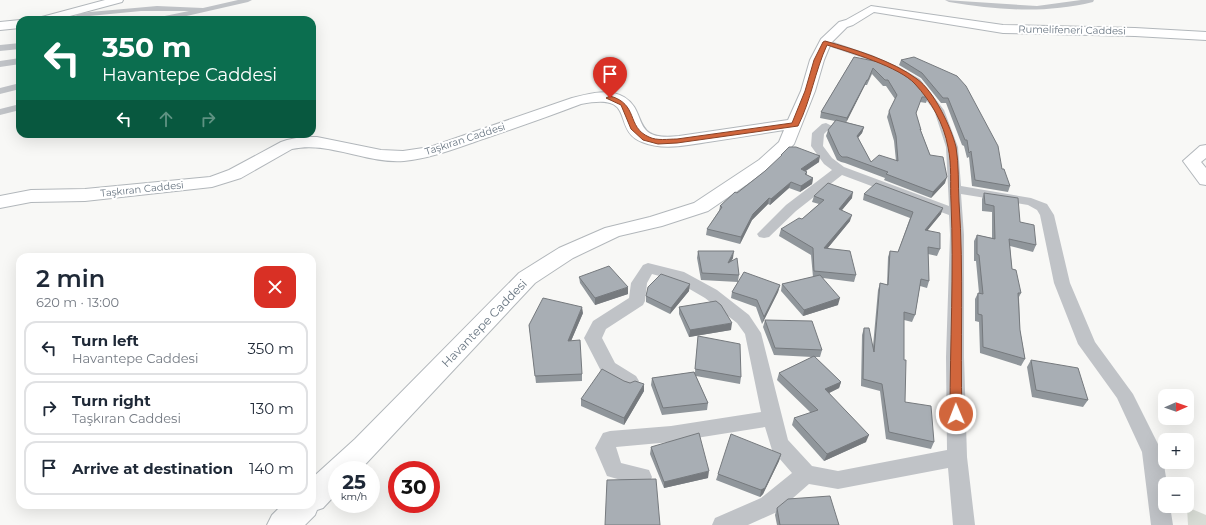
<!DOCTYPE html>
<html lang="en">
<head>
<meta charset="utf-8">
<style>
  :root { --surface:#fff; --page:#f2f2f3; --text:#1f2937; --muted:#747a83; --line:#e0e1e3 }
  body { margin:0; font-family:Montserrat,sans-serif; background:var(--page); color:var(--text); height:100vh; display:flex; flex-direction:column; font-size:15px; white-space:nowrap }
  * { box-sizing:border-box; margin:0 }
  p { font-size:13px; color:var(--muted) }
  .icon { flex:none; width:22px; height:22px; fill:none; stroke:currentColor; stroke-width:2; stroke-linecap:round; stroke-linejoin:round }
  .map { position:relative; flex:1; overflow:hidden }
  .details { position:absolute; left:16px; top:253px; width:300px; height:256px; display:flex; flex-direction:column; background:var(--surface); border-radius:12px; box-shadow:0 4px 16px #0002 }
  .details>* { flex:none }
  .hud { position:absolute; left:16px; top:16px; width:300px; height:122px; border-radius:12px; box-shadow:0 4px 16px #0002; background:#0b6e4f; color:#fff; overflow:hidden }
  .needle { width:26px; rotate:88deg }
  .fabs { position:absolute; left:1158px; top:389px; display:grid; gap:8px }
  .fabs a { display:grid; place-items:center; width:36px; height:36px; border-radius:8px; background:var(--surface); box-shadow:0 4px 16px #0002; font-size:20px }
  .speed { position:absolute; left:328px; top:461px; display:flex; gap:8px; font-size:20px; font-weight:700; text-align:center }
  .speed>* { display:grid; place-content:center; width:52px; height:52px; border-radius:50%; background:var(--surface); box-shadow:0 4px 16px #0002; line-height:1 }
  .speed small { font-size:10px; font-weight:400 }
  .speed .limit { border:6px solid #d22; background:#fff; color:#111 }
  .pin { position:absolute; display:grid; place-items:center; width:34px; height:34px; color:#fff; margin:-41px -17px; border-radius:50% 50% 50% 0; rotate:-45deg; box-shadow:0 0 4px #0007 }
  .pin .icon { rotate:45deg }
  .me { position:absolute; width:44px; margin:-22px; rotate:359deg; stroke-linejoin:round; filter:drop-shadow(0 0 3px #0008) }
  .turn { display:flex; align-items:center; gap:14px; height:84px; padding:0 20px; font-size:18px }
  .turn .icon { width:52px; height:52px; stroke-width:2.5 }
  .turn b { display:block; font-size:28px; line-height:34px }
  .lanes { display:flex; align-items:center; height:38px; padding:0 20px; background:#0003; justify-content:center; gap:20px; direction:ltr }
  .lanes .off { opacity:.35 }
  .round { display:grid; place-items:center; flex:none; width:42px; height:42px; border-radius:12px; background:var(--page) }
  .headline { display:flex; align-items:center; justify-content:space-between; height:68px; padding:0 20px }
  h1 { font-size:24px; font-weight:600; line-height:30px }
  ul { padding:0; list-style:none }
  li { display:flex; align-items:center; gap:12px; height:54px; margin:0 8px 6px; padding:0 12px; border:2px solid var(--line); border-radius:12px }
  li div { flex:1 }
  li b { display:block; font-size:15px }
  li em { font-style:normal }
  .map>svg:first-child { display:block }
  .green { fill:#d8dcd5 }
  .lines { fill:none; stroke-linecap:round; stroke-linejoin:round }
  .secondary-casing { stroke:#b2b7bb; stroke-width:2 }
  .street { fill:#c0c3c7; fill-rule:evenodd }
  .secondary { fill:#fff; fill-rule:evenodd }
  .wall { fill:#90969b; fill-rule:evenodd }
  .shaded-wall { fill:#767a7e }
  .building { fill:#a8aeb4; stroke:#767a7e }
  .route { fill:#d1663c; stroke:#884227 }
  .labels { text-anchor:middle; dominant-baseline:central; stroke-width:4; stroke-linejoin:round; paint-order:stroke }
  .far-street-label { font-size:10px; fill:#6a7783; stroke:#fff }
  .street-label { font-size:12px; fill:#6a7783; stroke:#fff }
</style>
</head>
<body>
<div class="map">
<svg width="1206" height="525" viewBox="0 0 1206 525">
  <rect width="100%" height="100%" fill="#f8f8f6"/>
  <path class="green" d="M1187,507L1206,515V525H1188Z"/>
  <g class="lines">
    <g class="secondary-casing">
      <path id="secondary" d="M105,0H123L122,2L55,20H36L38,18Z
        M871,6L1003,25L1135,28L1206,32V40L1135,36L1003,33L874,12L853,25L847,27L831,43L824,60L815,91L794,144L771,168L708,211L662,226L619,236L573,258L535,283L360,470H337V493L323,508L317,510L315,515L305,525H267L272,515L282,505H312V478L355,439L519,273L559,248L605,228L650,217L694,203L759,160L779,142L784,130C759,134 734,138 708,142C686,145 664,151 642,142C610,129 639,92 581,104C550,116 518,127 486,138C459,147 433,158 404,161C366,164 330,141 292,149L241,178L212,187L85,201L31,202L0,208V196L31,190L85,189L210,177L229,170L281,142L287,140L301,137H317L381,150L403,151L430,147L572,98C588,94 608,88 624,97C649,112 629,142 679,136L788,120L801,91L810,60L821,39L839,22L846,20Z
        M20,20V28L0,30V22Z
        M1206,145V158L1201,162L1206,168V185L1200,184L1183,161L1200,146Z"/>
    </g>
    <path class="street" d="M238,0H252L248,2L169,20H154L155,18L189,11H141L79,17L75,15L79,13L157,6L203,8Z
      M945,0L1037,6L1081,0H1094L1093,2C1043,14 999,10 949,2Z
      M825,39L872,55L899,67L920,79L944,110L958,147L961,186L1031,198L1047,204L1054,215L1070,283L1095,342L1133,394L1162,452L1167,484H1165V506H1170L1173,525H1151L1142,452L1117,398L1078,344L1054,283L1040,215L1037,210L1028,205L961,194L964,235V357L967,457L975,525H953L948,468L838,489L809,484L777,512L748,525H712L715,518L761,498L792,473L772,450L765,427L671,442L616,447L621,463L649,470L652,477L649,484L642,486L607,476L595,448L603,433L610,431L671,426L761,412L745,334L737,323L705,298L674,280L652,274L647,283L645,301L643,305L606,329L602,338L615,363L636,376L639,381L636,386L630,388L624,386L602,373L584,338L593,321L629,298L631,283L643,265L648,263L684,272L717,290L749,315L761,333L788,440L812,466L838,471L947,450L946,357L950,235L949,215L842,175L796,211L769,237L764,238L759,237L757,234L786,205L832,170L824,164L811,146L812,133L822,124L826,123L832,126L824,134L823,146L832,158L844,167L949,206L946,147L934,110L912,83L893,71L866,59L822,44L821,42Z
      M20,43V49L0,51V45Z
      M20,58V64L0,67V61Z
      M20,83V89L0,94V88Z
      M20,104V110L0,115V109Z"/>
    <use href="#secondary" class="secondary"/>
  </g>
  <path class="wall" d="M854,57L928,97L926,103L920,102L916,114L921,130V131L930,155L945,183L931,198L884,180L885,178L845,163L841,162L837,160L826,136L828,130L835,121L820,118L821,112ZM872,74L883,86H886L895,99L889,111L887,117L894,141L896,161L871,162L858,138L862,133L864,127L846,122L865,85H867Z
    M901,60L957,76L1010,186L1008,192L972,186L969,157L967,158L964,146L962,145L946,103H941L921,78L899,65Z
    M781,155L819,162L806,171L807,172V175L813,178L812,184L800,192L789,188L770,205L768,204L752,220L740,244L706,235L707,229L719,211L720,206L765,171L781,157Z
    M984,193L1020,222L1036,245L1033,252L1010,246L1012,269L1021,293L1019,297L1020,330L1025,359L1021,366L980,353L979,322L975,321V299L978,293H979L976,261H974V241L977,235L992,238V212L982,211V199Z
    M864,194L941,214L927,230L940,249L937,256L928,254L929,281L927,288L920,286L915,315L912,322L904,320V360L905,402L934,442L931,449L886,439L880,391L861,386L862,335L864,328L873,346L878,290L880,283L887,285L888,257L890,251L898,252L910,218L863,200Z
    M814,196L852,198L841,211L850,221L827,249L856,275L854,282L823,278L838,305L803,316L781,291L782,284L813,277L811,255L779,236L781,229L802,219L819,204L812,202Z
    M698,251L733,258L731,261L739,275L738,281L780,285L778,292L762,324L756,307L731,298L732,292L738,282L701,280L697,258Z
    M579,277L628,294L595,305L580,283Z
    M689,291L670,314L646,302V296Z
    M679,307L731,330L689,337L679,314Z
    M583,313L571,341L582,374V381L536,383L529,325Z
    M765,320L822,350L820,357H815L841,382L839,388L829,393L866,442L824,461L792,425L794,418L811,413L777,380L779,373L812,357L774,355L763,327Z
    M698,336L741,377L740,384L696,376L708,403L707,410L662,415L651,385L652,378L695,372Z
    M1031,360L1088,400L1083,407L1032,397L1027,367Z
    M624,381L630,383L644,391L624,425L581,406V399Z
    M651,447L708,478L664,488L650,454Z
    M781,454L779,461L763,494L760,497L716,480L718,474Z
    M777,508L839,525H777L775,515Z"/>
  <path class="shaded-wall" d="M867,80L865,85L846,123L847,118Z
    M864,127L862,133L855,141L857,136Z
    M820,156L819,162L799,175L801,169Z
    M947,177L945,183L931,198L933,192Z
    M813,178L812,184L800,192L801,186Z
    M791,182L789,188L770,205L771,199Z
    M853,192L852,198L837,216L839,209Z
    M769,198L768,204L752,220L740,244L741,237L753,214Z
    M943,208L941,214L923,236L925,230Z
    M852,215L850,221L822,255L824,248Z
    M734,251L733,258L727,270L728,263Z
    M690,284L689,291L670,314L671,308Z
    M780,285L778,292L762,324L764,317Z
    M628,287V294L595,305V298Z
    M840,298L838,305L803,316L804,310Z
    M582,307L583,313L568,348V341Z
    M732,323L731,330L689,337L690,330Z
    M841,382L839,388L823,396L825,389Z
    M644,384V391L624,425V418Z
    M869,435L866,442L824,461L827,454Z
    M781,454L779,461L763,494L760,497L761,490Z
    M709,471L708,478L664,488V482Z"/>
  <path class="building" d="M854,57L884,63L894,67L913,79L928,97H922L916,113L921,130L920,129L930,155L943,157L947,177L933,192L886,174L888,172L847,157H842L839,154L828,130L836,120L864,127L857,136L871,162L879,155L898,161L896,136L889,111L897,95L888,80H885L873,68L868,80H867L847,118L821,112Z
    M914,57L957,76L966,86L998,146L1002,169H1004L1010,186L975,180L971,151L969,153L967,140H965L948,98H943L922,73L901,60Z
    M789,147H796L820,156L801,169L807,172L805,174L813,178L801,186L791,182L771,199L769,198L753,214L741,237L707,229L722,207L720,206L735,192L737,193L765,171L782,155H781Z
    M828,183L853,192L839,209L852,215L824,248L850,251L856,275L814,271L813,248L781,229L799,218L802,219L824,200L814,196Z
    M876,183L943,208L925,230L940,233V249L928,247L929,281L921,279L915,315L904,312V360H906L905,402L931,406L934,442L889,432L882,384L863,379L864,328H869L874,352L880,283L888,285L890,251L898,252L913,212L864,194Z
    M984,193L1018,198L1020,222L1034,225L1036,245L1009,239L1012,269L1016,270L1021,293H1018L1020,330L1025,359L983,347L982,315L978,314V293L983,294L979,255L977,254V235L995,239L994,206L985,204Z
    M698,251H734L728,263L737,258L739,275L702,273Z
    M609,266L628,287L595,298L579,277Z
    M744,272L780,285L764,317L757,300L732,292Z
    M661,274L690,284L671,308L646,296L648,287Z
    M820,275L840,298L804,310L782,284Z
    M543,298L582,307L568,341L580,340L582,374L535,376L529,325Z
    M716,301L721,305L732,323L690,330L679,307Z
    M765,320L812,321L822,350L775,348Z
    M698,336L740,344L741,377L695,369Z
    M814,356L841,382L825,389L869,435L827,454L794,418L818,410L779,373Z
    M1031,360L1078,368L1088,400L1036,390Z
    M602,369L624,381L630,383L635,381L644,384L624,418L581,399Z
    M694,372L708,403L663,408L652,378Z
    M699,433L709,471L664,482L651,447Z
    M731,434L781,454L765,488L761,490L718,474Z
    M656,479L660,525H605L607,480Z
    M830,496L839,525H780L777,508L788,499Z"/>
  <path class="route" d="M825,41C854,49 893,61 917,79C934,91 951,127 956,147C959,164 958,184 959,202C964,272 960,343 962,414L960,417L956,419L952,417L950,414C950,343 954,272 951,202C950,184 952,165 948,147C944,124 931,101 915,84C900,67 849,52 827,45C815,71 811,100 798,126L677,143L658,144L643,140L631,129L621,105L606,98L610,96C639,104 626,127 649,137C657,141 668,139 677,139L792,123L805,91L814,60L823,42Z"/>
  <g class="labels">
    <g class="far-street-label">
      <text transform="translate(1072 30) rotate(1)">Rumelifeneri Caddesi</text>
      <text transform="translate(465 139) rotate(-18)">Taşkıran Caddesi</text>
      <text transform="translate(142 189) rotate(-6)">Taşkıran Caddesi</text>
    </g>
    <g class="street-label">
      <text transform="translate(484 323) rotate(-46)">Havantepe Caddesi</text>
    </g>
  </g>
</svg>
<div class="fabs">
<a><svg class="needle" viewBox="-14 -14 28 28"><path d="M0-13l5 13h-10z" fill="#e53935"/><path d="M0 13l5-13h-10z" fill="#747a83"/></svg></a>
<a>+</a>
<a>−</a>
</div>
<div class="speed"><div>25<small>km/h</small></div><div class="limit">30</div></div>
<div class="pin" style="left:610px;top:98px;background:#d93025"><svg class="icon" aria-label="arrive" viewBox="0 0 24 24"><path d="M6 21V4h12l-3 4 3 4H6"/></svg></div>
<svg class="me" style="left:956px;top:414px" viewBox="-20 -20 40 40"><circle r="17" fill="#d1663c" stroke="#fff" stroke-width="3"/><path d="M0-11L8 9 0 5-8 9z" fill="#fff"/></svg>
<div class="hud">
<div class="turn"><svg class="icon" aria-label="left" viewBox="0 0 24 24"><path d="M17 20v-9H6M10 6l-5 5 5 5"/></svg><div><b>350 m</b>Havantepe Caddesi</div></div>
<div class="lanes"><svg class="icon" aria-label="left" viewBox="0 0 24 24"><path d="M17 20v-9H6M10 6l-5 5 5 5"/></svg><svg class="icon off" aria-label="ahead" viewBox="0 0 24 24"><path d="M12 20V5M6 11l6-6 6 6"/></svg><svg class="icon off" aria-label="right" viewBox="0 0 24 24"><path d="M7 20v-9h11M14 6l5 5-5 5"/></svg></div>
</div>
<section class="details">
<div class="headline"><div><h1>2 min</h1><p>620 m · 13:00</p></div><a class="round" style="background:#d93025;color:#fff"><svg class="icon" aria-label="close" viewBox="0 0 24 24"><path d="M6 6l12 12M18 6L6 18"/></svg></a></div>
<ul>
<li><svg class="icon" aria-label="left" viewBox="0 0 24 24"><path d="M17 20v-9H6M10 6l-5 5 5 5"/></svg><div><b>Turn left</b><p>Havantepe Caddesi</p></div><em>350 m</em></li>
<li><svg class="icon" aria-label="right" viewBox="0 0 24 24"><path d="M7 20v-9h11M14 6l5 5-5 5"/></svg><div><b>Turn right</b><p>Taşkıran Caddesi</p></div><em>130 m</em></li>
<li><svg class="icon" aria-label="arrive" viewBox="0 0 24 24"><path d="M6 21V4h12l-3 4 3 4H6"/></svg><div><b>Arrive at destination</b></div><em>140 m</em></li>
</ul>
</section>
</div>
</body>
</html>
